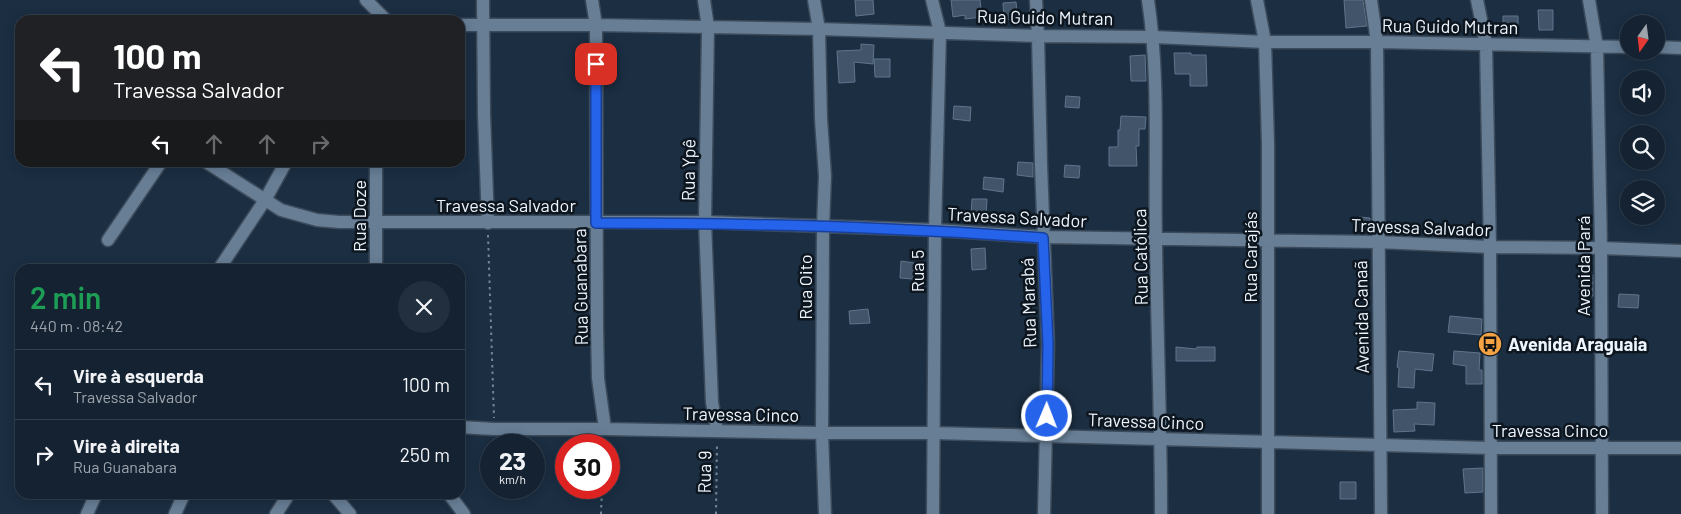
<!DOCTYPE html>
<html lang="pt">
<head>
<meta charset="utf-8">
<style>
  :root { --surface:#142232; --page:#212f3e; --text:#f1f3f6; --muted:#9da4ac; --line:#333f4d }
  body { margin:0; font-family:Barlow,sans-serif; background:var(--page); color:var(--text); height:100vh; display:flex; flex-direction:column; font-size:19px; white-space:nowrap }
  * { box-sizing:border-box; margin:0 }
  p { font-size:16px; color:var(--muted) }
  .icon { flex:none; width:28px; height:28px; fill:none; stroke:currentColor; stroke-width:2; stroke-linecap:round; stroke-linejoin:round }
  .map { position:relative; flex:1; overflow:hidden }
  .sheet { position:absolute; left:15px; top:264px; width:450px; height:235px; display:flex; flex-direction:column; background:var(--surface); border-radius:15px; box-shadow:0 2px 12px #0003,0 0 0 1px var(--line) }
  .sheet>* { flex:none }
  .banner { position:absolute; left:15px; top:15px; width:450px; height:152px; border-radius:15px; box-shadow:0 2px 12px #0003,0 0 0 1px var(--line); background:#202124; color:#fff; overflow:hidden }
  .needle { width:32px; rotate:194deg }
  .controls { position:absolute; left:1620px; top:15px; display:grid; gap:10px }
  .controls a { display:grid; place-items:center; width:45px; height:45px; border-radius:50%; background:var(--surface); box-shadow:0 2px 12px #0003,0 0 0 1px var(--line); font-size:25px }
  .speed { position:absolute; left:480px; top:434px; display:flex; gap:10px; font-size:25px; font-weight:700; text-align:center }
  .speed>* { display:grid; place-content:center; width:65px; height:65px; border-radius:50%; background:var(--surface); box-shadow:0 2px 12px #0003,0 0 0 1px var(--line); line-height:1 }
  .speed small { font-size:12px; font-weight:400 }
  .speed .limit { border:8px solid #d22; background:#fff; color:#111 }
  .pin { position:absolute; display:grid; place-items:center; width:42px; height:42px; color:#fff; margin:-21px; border-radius:10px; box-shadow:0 2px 8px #0006 }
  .me { position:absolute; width:55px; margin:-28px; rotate:1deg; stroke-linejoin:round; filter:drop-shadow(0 0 4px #0008) }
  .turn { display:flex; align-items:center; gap:18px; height:105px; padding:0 15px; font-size:22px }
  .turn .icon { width:65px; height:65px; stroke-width:2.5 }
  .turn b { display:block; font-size:35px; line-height:42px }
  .lanes { display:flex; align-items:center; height:48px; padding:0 15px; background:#0003; justify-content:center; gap:25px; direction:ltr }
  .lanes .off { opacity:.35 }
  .round { display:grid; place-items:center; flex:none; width:52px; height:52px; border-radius:26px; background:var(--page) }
  .overview { display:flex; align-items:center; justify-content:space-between; height:85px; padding:0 15px }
  h1 { font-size:30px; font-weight:600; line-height:38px; color:#1e9e55 }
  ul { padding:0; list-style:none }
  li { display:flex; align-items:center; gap:15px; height:70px; padding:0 15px; border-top:1px solid var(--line) }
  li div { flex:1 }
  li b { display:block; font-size:19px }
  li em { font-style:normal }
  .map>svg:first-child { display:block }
  .building { fill:#415469; stroke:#5f758c }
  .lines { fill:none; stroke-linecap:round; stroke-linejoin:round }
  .street-casing { stroke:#3c4b5b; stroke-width:15 }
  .path { stroke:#778594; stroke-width:2; stroke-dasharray:2.5 4; stroke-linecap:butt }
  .street { stroke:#677e95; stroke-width:12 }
  .route-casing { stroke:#184099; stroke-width:12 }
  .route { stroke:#2563eb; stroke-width:9 }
  .labels { text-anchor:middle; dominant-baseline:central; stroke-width:5; stroke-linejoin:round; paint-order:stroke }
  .street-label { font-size:18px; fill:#edf4fd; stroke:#0d161f }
  .poi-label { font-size:18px; font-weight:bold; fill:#edf4fd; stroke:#0d161f; text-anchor:start }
</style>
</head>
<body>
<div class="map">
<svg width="1681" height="514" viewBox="0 0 1681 514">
  <rect width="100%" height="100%" fill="#1b2e42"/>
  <path class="building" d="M855,0H873L874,14L856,16Z
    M951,0H980L982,17L965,19V15L953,17Z
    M1344,0H1363L1367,26L1346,28Z
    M1016,2L1018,19L1004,20L1003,3Z
    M1538,10H1553V30H1539Z
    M1503,16H1518V28H1503Z
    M861,44L874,45L873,64L854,62L855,82L839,83L837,51L861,50Z
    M1174,53H1191V55H1206L1207,86H1190V74H1175Z
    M1145,55L1146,81H1131L1130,56Z
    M874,59H890V77H875Z
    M1066,96L1080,97L1079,108L1065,107Z
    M954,106L971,107L970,121L953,119Z
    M1121,116L1146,117L1145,129H1139V146H1136L1137,166H1109V147H1118V130H1120Z
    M1018,162L1033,163V177L1017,175Z
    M1065,165L1080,166L1079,178L1064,177Z
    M984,177L1004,179L1003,192L983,189Z
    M972,199H987L986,216H971Z
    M1359,217L1370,218V229H1359Z
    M985,248L986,269L972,270L971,249Z
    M901,261L914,263L913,279L900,278Z
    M1593,275V296H1580V276Z
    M1619,294L1639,295L1638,308L1618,307Z
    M868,309L870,323L850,324L849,311Z
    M1450,316L1482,319L1481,335L1448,332Z
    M1176,347L1196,349L1197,347H1215V361H1176Z
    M1399,351L1434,354L1432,371L1415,369L1414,388L1398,387L1399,368L1397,367Z
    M1454,351L1480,353L1479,370H1482V384H1466V366L1453,364Z
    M1417,402L1435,403L1434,425L1414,424L1415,431L1394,432L1393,410L1417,409Z
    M1483,468V492L1465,493L1463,469Z
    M1340,482H1356V499H1340Z"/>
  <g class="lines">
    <g class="street-casing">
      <path id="street" d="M366,0L386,20
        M483,0L484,114L488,223
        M592,0L596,25L597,326L598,378L605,429
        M704,0L708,27L705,222L712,402L717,431
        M814,0L819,29L821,119L825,176L823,227L822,433L825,514
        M932,0L940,32L935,230L933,514
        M1036,0L1038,36L1041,165L1048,344L1044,514
        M1148,0C1160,80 1154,161 1156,242C1157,333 1161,423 1161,514
        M1257,0L1265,42L1268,144V514
        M1371,0L1377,42L1381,514
        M1477,0L1486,44L1490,247L1491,514
        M1589,0L1597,47L1601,248L1602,514
        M460,25H596L819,29L1038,36L1154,37L1265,42H1377L1629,47
        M1656,47L1681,48
        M206,162L281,210L317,220L339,222H705L935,230L1043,237L1378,242L1490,247L1601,248L1681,251
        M376,162V269
        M108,240L161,162
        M219,269L265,200L286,162
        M460,427L494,429H605L822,433H934L1490,448H1681
        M333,494L350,514
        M449,494L464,514
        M87,514L96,494
        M175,514L184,494
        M276,514L289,494"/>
    </g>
    <path class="path" d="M488,235L494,418
      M601,514L602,488
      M716,514L717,444"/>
    <use href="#street" class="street"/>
  </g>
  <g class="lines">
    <g class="route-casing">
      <path id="route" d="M596,64V223C745,223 894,227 1043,238L1048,344L1047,416"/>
    </g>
    <use href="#route" class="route"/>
  </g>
  <defs>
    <g id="bus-disc" transform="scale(1.25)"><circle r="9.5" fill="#f4a344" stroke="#0d161f"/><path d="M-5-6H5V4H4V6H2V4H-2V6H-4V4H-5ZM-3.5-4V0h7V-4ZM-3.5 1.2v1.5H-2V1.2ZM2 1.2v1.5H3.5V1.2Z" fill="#111"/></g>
  </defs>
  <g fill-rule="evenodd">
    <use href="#bus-disc" x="1490" y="344"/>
  </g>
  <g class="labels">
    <g class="street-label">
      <text transform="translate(1045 17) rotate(1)">Rua Guido Mutran</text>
      <text transform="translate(1450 26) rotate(1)">Rua Guido Mutran</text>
      <text transform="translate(688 170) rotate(-89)">Rua Ypê</text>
      <text x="506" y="205">Travessa Salvador</text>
      <text transform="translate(359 216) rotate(-90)">Rua Doze</text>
      <text transform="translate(1017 217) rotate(3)">Travessa Salvador</text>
      <text transform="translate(1421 227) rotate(2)">Travessa Salvador</text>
      <text transform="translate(1140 257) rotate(-91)">Rua Católica</text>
      <text transform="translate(1250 257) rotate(-90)">Rua Carajás</text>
      <text transform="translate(1583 266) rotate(-90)">Avenida Pará</text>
      <text transform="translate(917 271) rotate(-90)">Rua 5</text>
      <text transform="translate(580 287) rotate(-91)">Rua Guanabara</text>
      <text transform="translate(805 287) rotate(-90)">Rua Oito</text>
      <text transform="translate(1028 303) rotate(-92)">Rua Marabá</text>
      <text transform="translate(1361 317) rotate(-91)">Avenida Canaã</text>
      <text transform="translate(741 414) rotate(1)">Travessa Cinco</text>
      <text transform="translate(1146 421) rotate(2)">Travessa Cinco</text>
      <text x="1550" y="430">Travessa Cinco</text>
      <text transform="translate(704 472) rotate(-89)">Rua 9</text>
    </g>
    <g class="poi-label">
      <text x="1508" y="344">Avenida Araguaia</text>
    </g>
  </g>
</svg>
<div class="controls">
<a><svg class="needle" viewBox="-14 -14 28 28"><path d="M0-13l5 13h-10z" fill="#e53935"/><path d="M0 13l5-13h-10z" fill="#9da4ac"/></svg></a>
<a><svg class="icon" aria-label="sound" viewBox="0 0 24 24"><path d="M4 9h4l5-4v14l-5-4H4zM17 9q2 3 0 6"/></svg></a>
<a><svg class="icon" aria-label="search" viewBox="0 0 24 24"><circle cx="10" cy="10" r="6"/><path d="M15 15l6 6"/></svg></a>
<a><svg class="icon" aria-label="layers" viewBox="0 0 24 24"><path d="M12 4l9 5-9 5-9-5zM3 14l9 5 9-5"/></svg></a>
</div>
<div class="speed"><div>23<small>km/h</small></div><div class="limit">30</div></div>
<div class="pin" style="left:596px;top:64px;background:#d93025"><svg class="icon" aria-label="arrive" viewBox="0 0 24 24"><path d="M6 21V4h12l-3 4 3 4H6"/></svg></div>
<svg class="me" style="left:1047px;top:416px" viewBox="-20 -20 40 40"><circle r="17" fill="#2563eb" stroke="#fff" stroke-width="3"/><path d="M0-11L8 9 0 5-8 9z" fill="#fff"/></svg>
<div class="banner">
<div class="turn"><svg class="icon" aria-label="left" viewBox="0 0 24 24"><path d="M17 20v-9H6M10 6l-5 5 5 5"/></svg><div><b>100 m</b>Travessa Salvador</div></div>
<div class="lanes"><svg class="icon" aria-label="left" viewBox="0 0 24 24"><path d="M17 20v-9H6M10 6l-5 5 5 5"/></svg><svg class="icon off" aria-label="ahead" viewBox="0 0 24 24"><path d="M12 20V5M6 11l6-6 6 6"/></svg><svg class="icon off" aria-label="ahead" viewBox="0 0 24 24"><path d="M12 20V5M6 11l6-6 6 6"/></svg><svg class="icon off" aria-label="right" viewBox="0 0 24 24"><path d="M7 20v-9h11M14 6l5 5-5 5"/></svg></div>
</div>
<section class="sheet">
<div class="overview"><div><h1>2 min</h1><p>440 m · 08:42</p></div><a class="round"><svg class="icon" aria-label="close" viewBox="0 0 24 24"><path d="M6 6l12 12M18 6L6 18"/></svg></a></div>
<ul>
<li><svg class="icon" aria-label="left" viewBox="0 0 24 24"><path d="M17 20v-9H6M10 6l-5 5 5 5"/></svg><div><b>Vire à esquerda</b><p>Travessa Salvador</p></div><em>100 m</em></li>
<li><svg class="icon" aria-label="right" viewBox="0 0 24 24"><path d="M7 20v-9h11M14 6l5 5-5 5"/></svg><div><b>Vire à direita</b><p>Rua Guanabara</p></div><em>250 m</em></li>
</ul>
</section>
</div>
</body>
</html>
